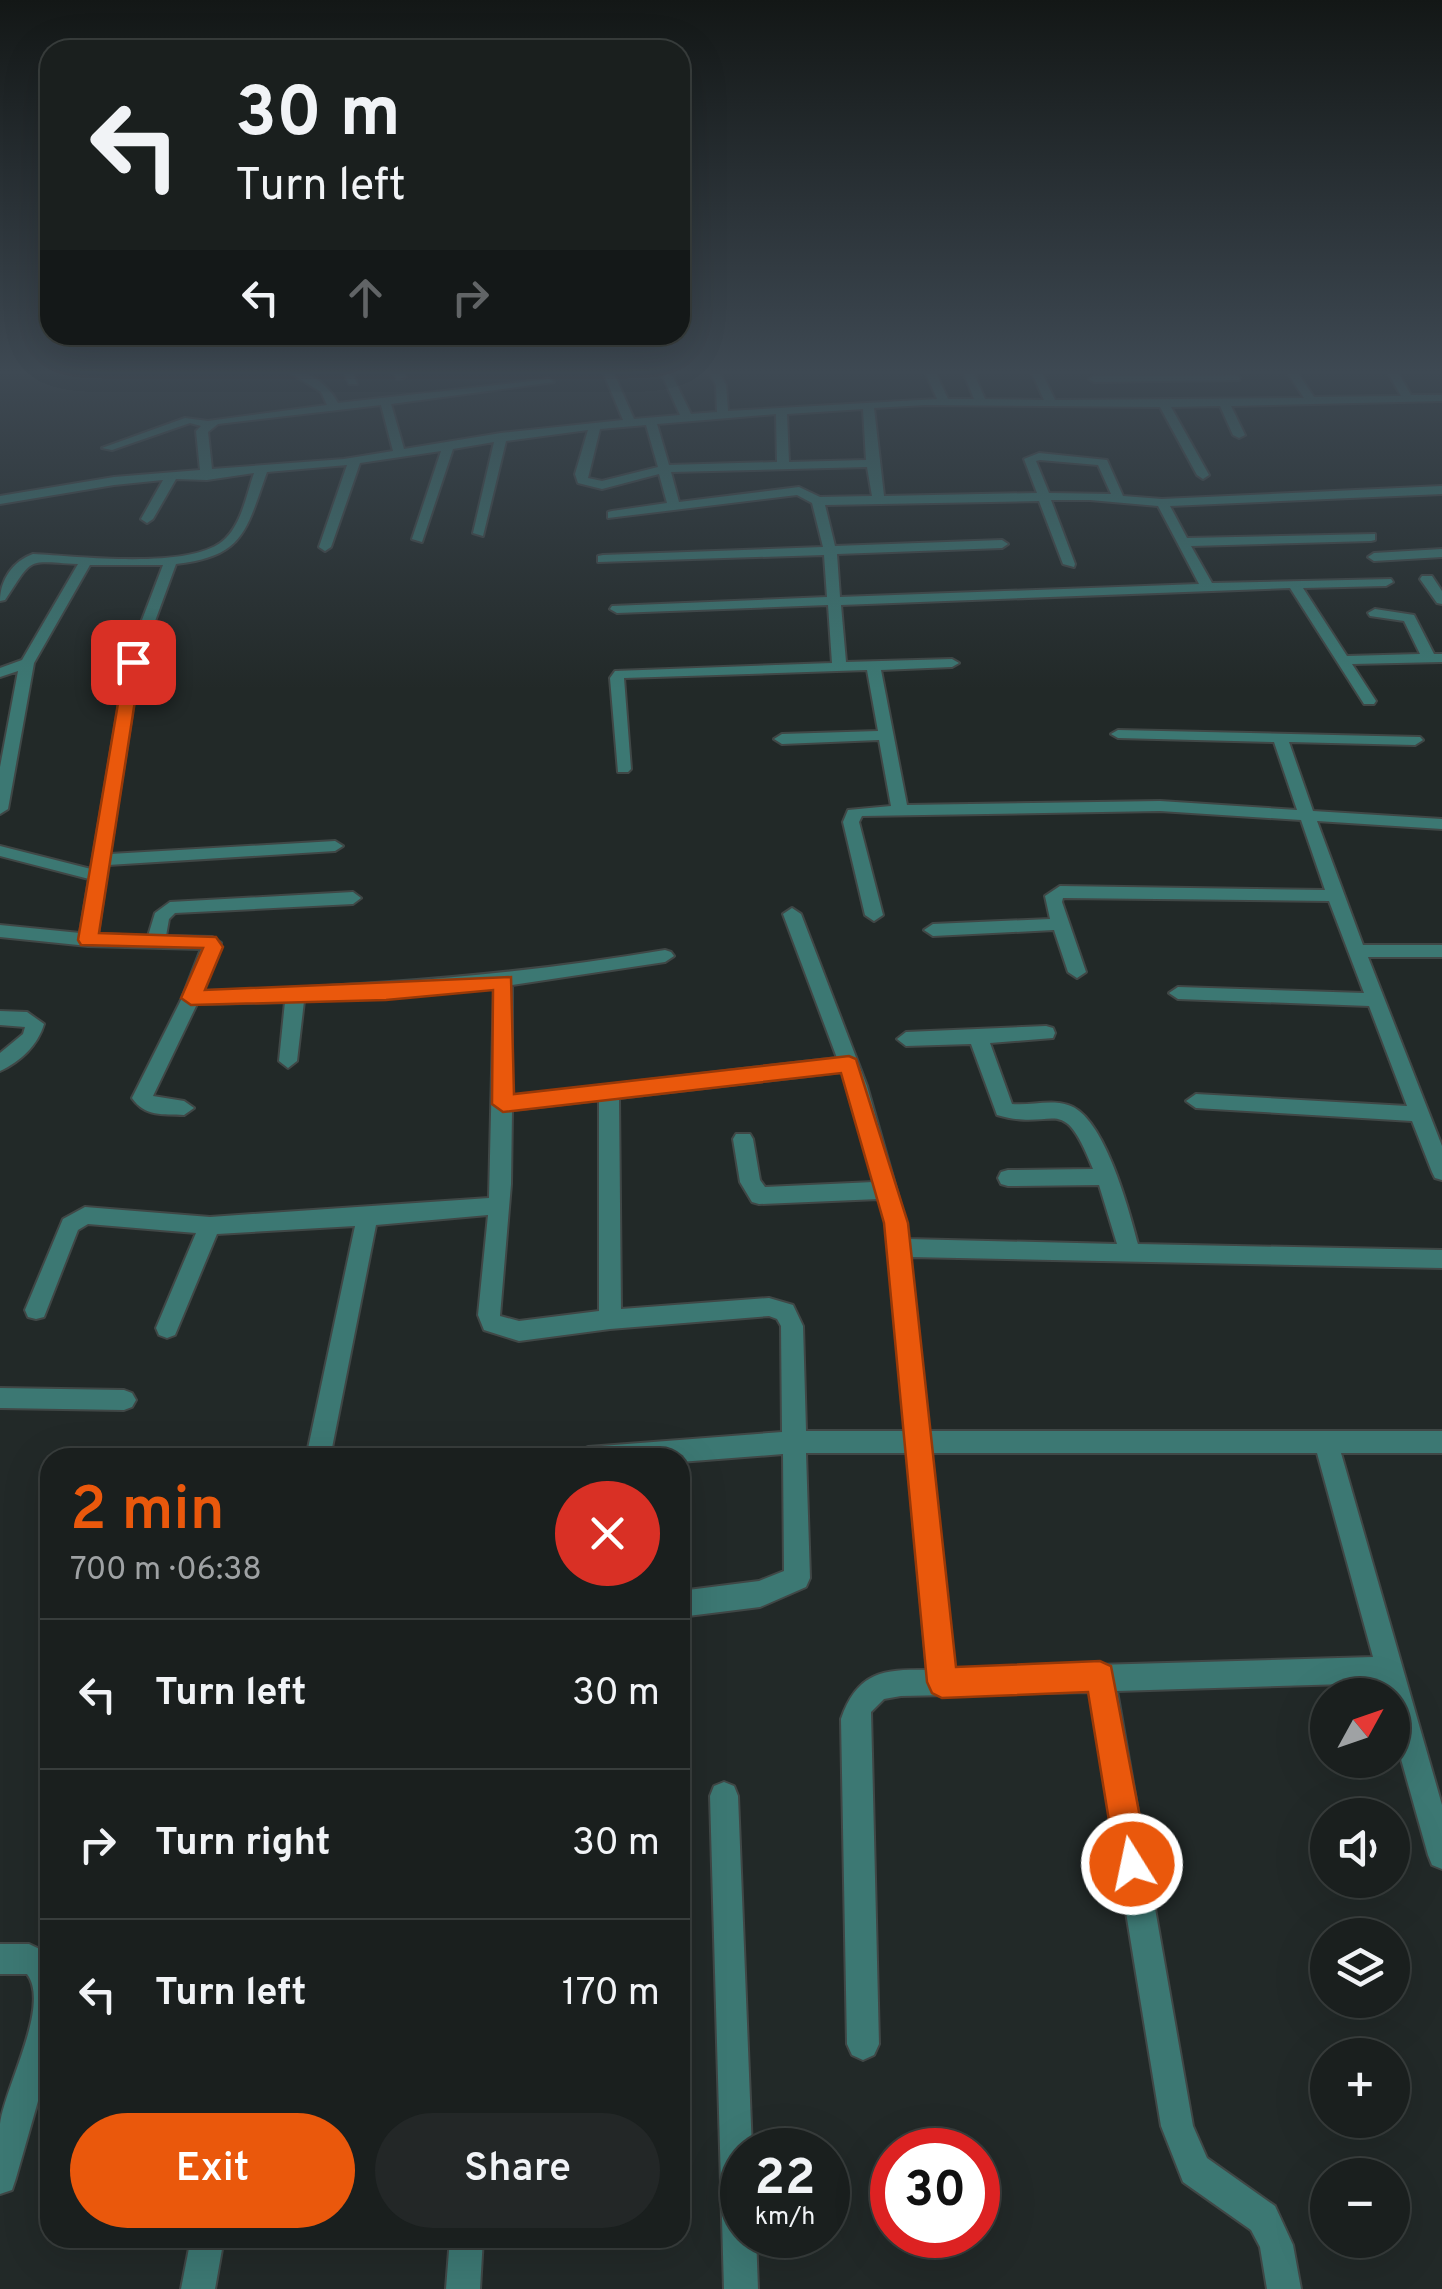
<!DOCTYPE html>
<html lang="en">
<head>
<meta charset="utf-8">
<style>
  :root { --surface:#1a1f1e; --page:#232727; --text:#f1f3f6; --muted:#9fa2a4; --line:#383d3c; --accent:#ea580c }
  body { margin:0; font-family:Overpass,sans-serif; background:var(--page); color:var(--text); height:100vh; display:flex; flex-direction:column; font-size:38px; white-space:nowrap }
  * { box-sizing:border-box; margin:0 }
  p { font-size:32px; color:var(--muted) }
  .icon { flex:none; width:55px; height:55px; fill:none; stroke:currentColor; stroke-width:2; stroke-linecap:round; stroke-linejoin:round }
  .map { position:relative; flex:1; overflow:hidden }
  .details { position:absolute; left:40px; top:1448px; width:650px; height:800px; display:flex; flex-direction:column; background:var(--surface); border-radius:30px; box-shadow:0 10px 40px #0002,0 0 0 2px var(--line) }
  .details>* { flex:none }
  .banner { position:absolute; left:40px; top:40px; width:650px; height:305px; border-radius:30px; box-shadow:0 10px 40px #0002,0 0 0 2px var(--line); background:#1a1f1e; color:var(--text); overflow:hidden }
  .needle { width:65px; rotate:50deg }
  .buttons { position:absolute; left:1310px; top:1678px; display:grid; gap:20px }
  .buttons a { display:grid; place-items:center; width:100px; height:100px; border-radius:50%; background:var(--surface); box-shadow:0 10px 40px #0002,0 0 0 2px var(--line); font-size:50px }
  .speed { position:absolute; left:720px; top:2128px; display:flex; gap:20px; font-size:50px; font-weight:700; text-align:center }
  .speed>* { display:grid; place-content:center; width:130px; height:130px; border-radius:50%; background:var(--surface); box-shadow:0 10px 40px #0002,0 0 0 2px var(--line); line-height:1 }
  .speed small { font-size:25px; font-weight:400 }
  .speed .limit { border:15px solid #d22; background:#fff; color:#111 }
  .pin { position:absolute; display:grid; place-items:center; width:85px; height:85px; color:#fff; margin:-42px; border-radius:20px; box-shadow:0 5px 15px #0006 }
  .me { position:absolute; width:110px; margin:-55px; rotate:350deg; stroke-linejoin:round; filter:drop-shadow(0 0 8px #0008) }
  .turn { display:flex; align-items:center; gap:35px; height:210px; padding:0 30px; font-size:45px }
  .turn .icon { width:130px; height:130px; stroke-width:2.5 }
  .turn b { display:block; font-size:70px; line-height:85px }
  .lanes { display:flex; align-items:center; height:95px; padding:0 30px; background:#0003; justify-content:center; gap:50px; direction:ltr }
  .lanes .off { opacity:.35 }
  .round { display:grid; place-items:center; flex:none; width:105px; height:105px; border-radius:52px; background:var(--page) }
  .overview { display:flex; align-items:center; justify-content:space-between; height:170px; padding:0 30px }
  h1 { font-size:60px; font-weight:600; line-height:75px; color:var(--accent) }
  .button { display:flex; gap:20px; margin-top:auto; padding:20px 30px }
  .button a { flex:1; height:115px; border-radius:60px; background:var(--accent); color:#fff; font-size:40px; font-weight:600; line-height:115px; text-align:center }
  .button a+a { background:var(--page); color:var(--text) }
  ul { padding:0; list-style:none }
  li { display:flex; align-items:center; gap:30px; height:150px; padding:0 30px; border-top:2px solid var(--line) }
  li div { flex:1 }
  li b { display:block; font-size:38px }
  li em { font-style:normal }
  .map>svg:first-child { display:block }
  .lines { fill:none; stroke-linecap:round; stroke-linejoin:round }
  .minor-casing { stroke:#404746; stroke-width:4 }
  .minor { fill:#3c7873; fill-rule:evenodd }
  .route { fill:#ea580c; stroke:#983908; stroke-width:2.5 }
</style>
</head>
<body>
<div class="map">
<svg width="1442" height="2289" viewBox="0 0 1442 2289">
  <rect width="100%" height="100%" fill="#222928"/>
  <g class="lines">
    <g class="minor-casing">
      <path id="minor" d="M284,369C306,368 328,384 338,403L549,379L554,382L391,404L404,449L501,433L623,420L603,372H560L555,369H612L634,419L680,415L663,377L668,374L673,377L691,414L717,412L716,385L707,369H717L726,385L728,411L937,399L924,369H934L948,399H974L962,369H972L985,399L1044,400L1030,369H1040L1055,400L1304,398L1285,369H1295L1314,397L1401,396L1386,369H1396L1411,395H1442V401L1231,406L1245,435L1239,438L1233,435L1220,406L1171,407L1209,475L1203,479L1197,475L1160,407L925,405L874,408L884,496L1037,493L1024,459L1039,453L1107,460L1123,496L1162,499L1442,486V494L1170,506L1187,538L1375,534V540L1371,541L1191,546L1212,583L1391,579L1393,582L1386,586L1303,588L1347,656L1420,654L1404,621L1370,616L1368,613L1375,609L1414,615L1434,654H1442V662L1352,664L1376,701L1374,704H1364L1290,588L841,605L846,662L952,659L959,663L952,667L881,670L907,805L1160,801L1297,810L1274,742L1118,738L1111,734L1118,730L1420,737L1423,740L1415,745L1289,742L1313,811L1442,819V829L1317,821L1363,945H1442V957H1368L1442,1146V1180L1435,1178L1432,1172L1412,1121L1196,1108L1186,1101L1196,1094L1407,1106L1369,1006L1178,999L1169,993L1178,987L1364,993L1329,901L1063,898L1062,902L1086,972L1077,978L1068,972L1054,930L933,936L924,930L933,924L1050,919L1045,896L1060,886L1325,890L1301,820L1160,811L862,816L859,822L883,915L874,921L865,915L843,822L848,810L891,806L879,740L782,744L774,739L782,734L878,731L867,670L624,678L631,769L628,772H618L610,678L615,671L832,663L828,605L617,613L610,609L612,606L827,597L824,555L598,562V556L603,555L823,547L812,503L797,495L608,518V512L612,511L667,503L659,474L602,489L578,483L575,474L588,430L506,441L483,536L473,533L494,442L453,449L422,542L412,539L441,451L360,463L331,547L325,551L319,547L347,465L267,472C246,530 245,556 176,564L140,662L110,854L335,841L343,846L335,851L108,865L98,934L148,936L155,913L170,902L353,892L361,898L353,904L175,913L169,919L166,936L212,937L221,943L203,991C358,987 512,976 665,950L671,952L674,956L665,962L512,985V1096L837,1058L783,914L792,908L801,914L867,1086L906,1223L908,1239L1117,1244L1099,1185L1008,1186L1001,1184L998,1178L1001,1172L1008,1170L1093,1169C1061,1089 1057,1133 997,1115L971,1044L906,1046L897,1039L906,1032L1046,1026L1053,1028L1055,1033L1053,1038L990,1043L1012,1104C1030,1106 1050,1099 1068,1105C1104,1115 1129,1210 1138,1244L1442,1250V1268L910,1257L929,1431H1442V1453H1341L1442,1805V1869L1432,1865L1428,1855L1392,1727V1695H1384L1380,1683L1117,1691L1193,2126L1207,2158L1275,2206L1293,2245L1301,2289H1267L1260,2247L1251,2230L1183,2182L1161,2126L1090,1692L901,1696L884,1699L871,1712L879,2044L874,2055L863,2060L852,2055L847,2044L841,1719C857,1673 882,1669 927,1670L907,1453H806L810,1578L806,1587L760,1607L680,1617V1591L759,1581L784,1571L783,1454L680,1462V1458H576L580,1450L588,1447L782,1432L781,1326L777,1319L769,1316L610,1329L519,1341L484,1330L478,1315L488,1215L376,1225L330,1458H306L355,1226L217,1234L175,1335L167,1338L159,1335L156,1328L196,1233L88,1224L78,1230L44,1317L36,1319L28,1317L25,1310L63,1219L85,1207L210,1217L489,1198L494,987L304,1001L297,1061L288,1068L279,1061L285,1002L197,1004L153,1096L184,1101L194,1108L184,1115C163,1114 145,1117 132,1098L182,998L201,949L88,946L0,937V925L80,933L89,879L0,856V846L91,869L126,662L163,565H90L34,663L8,809L0,814V767L18,671L0,677V668L22,660L78,564C25,561 34,556 5,600L0,601C0,580 13,561 33,554C77,556 195,571 226,538C242,522 247,493 254,473L207,480L176,479L153,519L147,523L141,519L163,480L114,485L0,504V496L114,477L200,470L196,431L201,426L190,423L112,450L102,448L185,418L208,421L327,405L321,392ZM381,405L393,451L344,459L212,469L208,432L218,424ZM863,409L866,460L789,462L787,414ZM776,414L777,462L669,465L657,424ZM646,425L658,467L602,481L588,478L600,429ZM1040,460L1098,465L1111,494L1049,493L1036,461ZM867,467L872,496L820,497L799,487L679,502L671,472ZM1051,500H1090L1158,506L1199,584L840,597L837,554L1002,548L1008,544L1002,540L835,546L825,505L1039,501L1063,564L1074,567L1075,564ZM842,1072L874,1182L765,1187L760,1180L753,1139L750,1134H736L733,1139L740,1182L752,1202L759,1204L879,1199L886,1223L905,1431H806L803,1326L793,1305L769,1298L621,1309L619,1098ZM599,1100V1311L519,1321L500,1316L511,1184L512,1110ZM931,1453H1317L1373,1657L954,1669Z
        M342,369H352L357,384H349Z
        M392,369H402L406,377L397,379Z
        M1235,375L1240,378L1239,380L1094,382L1089,379L1094,376Z
        M1442,549V557L1374,561L1368,557L1374,553Z
        M1422,576H1432L1442,591V604L1437,603L1420,579Z
        M0,1011L27,1012L44,1024C38,1045 20,1062 0,1071V1053L23,1034L25,1027L0,1025Z
        M0,1388L124,1390L132,1393L136,1400L132,1407L124,1410L0,1408Z
        M724,1782L734,1786L738,1796L752,2150H742V2235H756L758,2289H724L710,1796L714,1786Z
        M0,1944H29L50,1954V2059L16,2178L12,2190L0,2194C0,2171 0,2146 0,2124C5,2086 51,2005 27,1974H0Z
        M191,2238H224L215,2289H181Z
        M450,2238H483L480,2289H446Z"/>
    </g>
    <use href="#minor" class="minor"/>
  </g>
  <linearGradient id="sky" x2="0" y2="1"><stop stop-color="#131716"/><stop offset="0.54" stop-color="#3e4953"/><stop offset="1" stop-color="#3e4953" stop-opacity="0"/></linearGradient>
  <rect width="1442" height="689" fill="url(#sky)"/>
  <path class="route" d="M133,657L141,662L99,933L216,937L223,947L205,990L511,977L514,1094L849,1056L856,1059L908,1223L956,1667L1100,1661L1111,1666L1149,1864L1144,1875L1132,1880L1121,1875L1116,1864L1088,1692L942,1698L932,1693L927,1682L884,1223L841,1073L503,1112L492,1104L493,990L386,1000L191,1005L181,998L203,948L81,945L78,940L125,662Z"/>
</svg>
<div class="buttons">
<a><svg class="needle" viewBox="-14 -14 28 28"><path d="M0-13l5 13h-10z" fill="#e53935"/><path d="M0 13l5-13h-10z" fill="#9fa2a4"/></svg></a>
<a><svg class="icon" aria-label="sound" viewBox="0 0 24 24"><path d="M4 9h4l5-4v14l-5-4H4zM17 9q2 3 0 6"/></svg></a>
<a><svg class="icon" aria-label="layers" viewBox="0 0 24 24"><path d="M12 4l9 5-9 5-9-5zM3 14l9 5 9-5"/></svg></a>
<a>+</a>
<a>−</a>
</div>
<div class="speed"><div>22<small>km/h</small></div><div class="limit">30</div></div>
<div class="pin" style="left:133px;top:662px;background:#d93025"><svg class="icon" aria-label="arrive" viewBox="0 0 24 24"><path d="M6 21V4h12l-3 4 3 4H6"/></svg></div>
<svg class="me" style="left:1132px;top:1864px" viewBox="-20 -20 40 40"><circle r="17" fill="#ea580c" stroke="#fff" stroke-width="3"/><path d="M0-11L8 9 0 5-8 9z" fill="#fff"/></svg>
<div class="banner">
<div class="turn"><svg class="icon" aria-label="left" viewBox="0 0 24 24"><path d="M17 20v-9H6M10 6l-5 5 5 5"/></svg><div><b>30 m</b>Turn left</div></div>
<div class="lanes"><svg class="icon" aria-label="left" viewBox="0 0 24 24"><path d="M17 20v-9H6M10 6l-5 5 5 5"/></svg><svg class="icon off" aria-label="ahead" viewBox="0 0 24 24"><path d="M12 20V5M6 11l6-6 6 6"/></svg><svg class="icon off" aria-label="right" viewBox="0 0 24 24"><path d="M7 20v-9h11M14 6l5 5-5 5"/></svg></div>
</div>
<section class="details">
<div class="overview"><div><h1>2 min</h1><p>700 m · 06:38</p></div><a class="round" style="background:#d93025;color:#fff"><svg class="icon" aria-label="close" viewBox="0 0 24 24"><path d="M6 6l12 12M18 6L6 18"/></svg></a></div>
<ul>
<li><svg class="icon" aria-label="left" viewBox="0 0 24 24"><path d="M17 20v-9H6M10 6l-5 5 5 5"/></svg><div><b>Turn left</b></div><em>30 m</em></li>
<li><svg class="icon" aria-label="right" viewBox="0 0 24 24"><path d="M7 20v-9h11M14 6l5 5-5 5"/></svg><div><b>Turn right</b></div><em>30 m</em></li>
<li><svg class="icon" aria-label="left" viewBox="0 0 24 24"><path d="M17 20v-9H6M10 6l-5 5 5 5"/></svg><div><b>Turn left</b></div><em>170 m</em></li>
</ul>
<div class="button"><a>Exit</a><a>Share</a></div>
</section>
</div>
</body>
</html>
